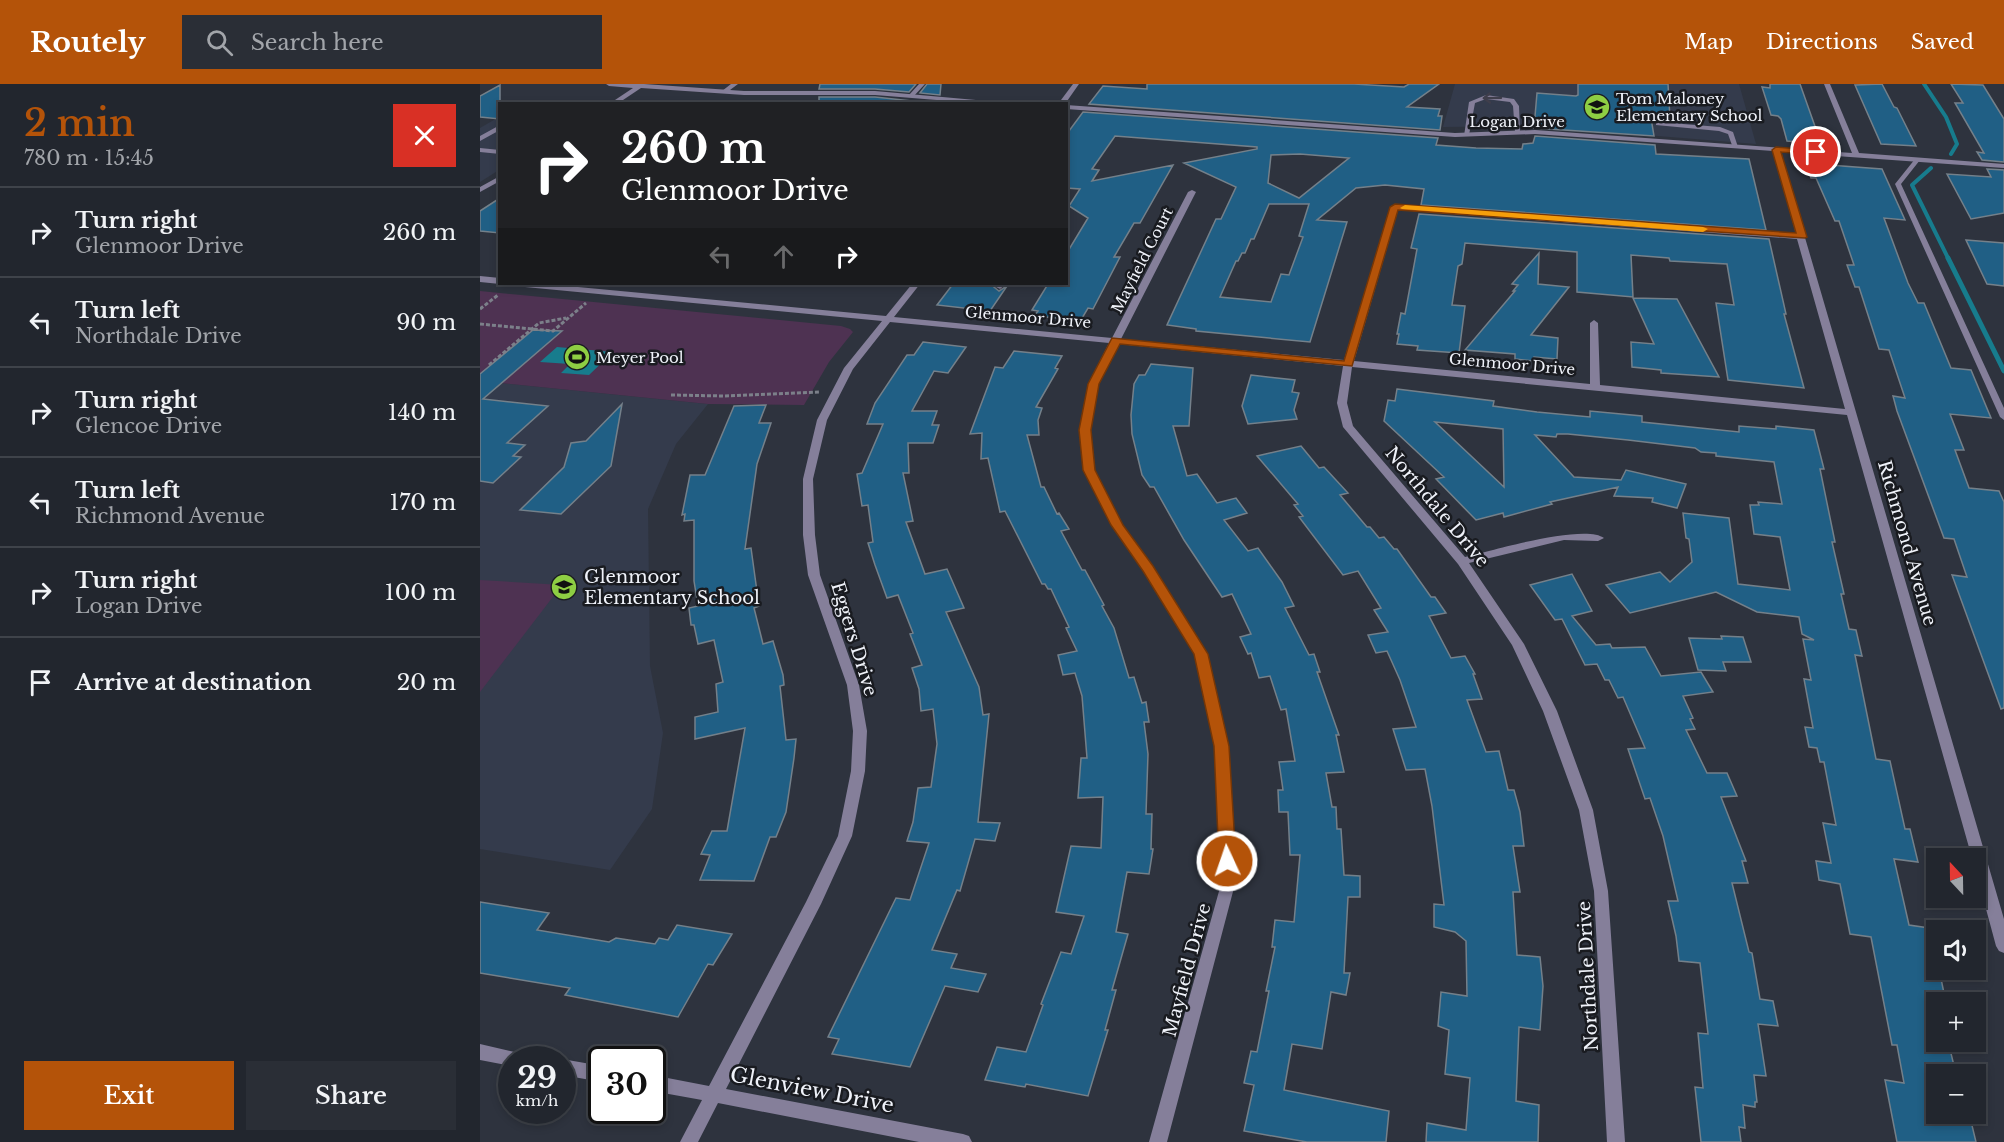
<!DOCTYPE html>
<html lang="en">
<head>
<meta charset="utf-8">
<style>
  :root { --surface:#22262e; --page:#2a2e36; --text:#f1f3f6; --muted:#a2a5aa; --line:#3f434a; --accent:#b45309 }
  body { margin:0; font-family:"Libre Baskerville",serif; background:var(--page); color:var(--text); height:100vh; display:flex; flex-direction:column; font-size:22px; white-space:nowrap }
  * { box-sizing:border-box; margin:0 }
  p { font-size:20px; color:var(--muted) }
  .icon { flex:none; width:33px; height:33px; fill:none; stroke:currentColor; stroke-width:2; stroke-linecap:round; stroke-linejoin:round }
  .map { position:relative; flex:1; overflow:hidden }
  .sheet { display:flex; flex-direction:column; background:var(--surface); width:480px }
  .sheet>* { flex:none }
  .hud { position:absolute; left:18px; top:18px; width:570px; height:183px; border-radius:0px; box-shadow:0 3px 9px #0003,0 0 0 2px var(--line); background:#202124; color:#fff; overflow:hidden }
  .needle { width:39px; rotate:338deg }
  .fabs { position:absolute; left:1446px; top:764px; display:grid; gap:12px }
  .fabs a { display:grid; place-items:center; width:60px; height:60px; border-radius:0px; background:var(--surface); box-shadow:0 3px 9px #0003,0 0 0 2px var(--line); font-size:30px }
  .speed { position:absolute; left:18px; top:962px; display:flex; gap:12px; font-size:30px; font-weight:700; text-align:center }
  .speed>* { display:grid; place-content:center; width:78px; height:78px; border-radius:50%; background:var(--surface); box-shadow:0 3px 9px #0003,0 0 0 2px var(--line); line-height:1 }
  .speed small { font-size:15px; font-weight:400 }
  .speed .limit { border:3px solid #111; border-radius:9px; background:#fff; color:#111 }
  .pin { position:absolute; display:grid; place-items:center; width:51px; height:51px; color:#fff; margin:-26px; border:3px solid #fff; border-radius:50%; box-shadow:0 2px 6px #0007 }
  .me { position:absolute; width:66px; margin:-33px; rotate:357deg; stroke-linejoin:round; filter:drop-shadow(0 0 4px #0008) }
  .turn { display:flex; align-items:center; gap:21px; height:126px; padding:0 24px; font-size:27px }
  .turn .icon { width:78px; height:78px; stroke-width:2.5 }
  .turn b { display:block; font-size:42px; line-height:51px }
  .lanes { display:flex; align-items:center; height:57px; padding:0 24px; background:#0003; justify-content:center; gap:30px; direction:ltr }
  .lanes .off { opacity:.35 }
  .round { display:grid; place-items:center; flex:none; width:63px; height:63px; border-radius:0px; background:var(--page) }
  .overview { display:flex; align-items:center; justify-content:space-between; height:102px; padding:0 24px }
  h1 { font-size:36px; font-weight:600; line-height:45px; color:var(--accent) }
  .primary-button { display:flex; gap:12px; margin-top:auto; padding:12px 24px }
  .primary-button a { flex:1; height:69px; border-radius:0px; background:var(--accent); color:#fff; font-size:24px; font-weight:600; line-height:69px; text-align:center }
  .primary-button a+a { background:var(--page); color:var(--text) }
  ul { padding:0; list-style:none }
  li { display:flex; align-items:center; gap:18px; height:90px; padding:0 24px; border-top:2px solid var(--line) }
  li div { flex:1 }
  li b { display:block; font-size:22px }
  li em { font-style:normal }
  header { display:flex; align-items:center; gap:36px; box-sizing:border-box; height:84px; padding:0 30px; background:var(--accent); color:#fff }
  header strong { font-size:28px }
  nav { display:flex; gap:33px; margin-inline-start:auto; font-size:21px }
  .search { width:420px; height:54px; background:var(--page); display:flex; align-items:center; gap:15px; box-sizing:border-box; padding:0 21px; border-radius:0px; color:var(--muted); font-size:22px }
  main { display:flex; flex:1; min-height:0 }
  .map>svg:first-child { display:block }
  .built { fill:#343b4c }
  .green { fill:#4e3252 }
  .water { fill:#177c8d }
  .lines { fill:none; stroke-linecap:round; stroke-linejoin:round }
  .stream-far1 { stroke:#177c8d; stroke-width:4 }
  .stream { stroke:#177c8d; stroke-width:5 }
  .building { fill:#205f85; stroke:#74808a; stroke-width:1.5; fill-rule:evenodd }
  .path { stroke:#7c808a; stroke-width:3; stroke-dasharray:4 2; stroke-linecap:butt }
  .lane { fill:#857f9a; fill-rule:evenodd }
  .street { fill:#857f9a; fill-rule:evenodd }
  .oneway { stroke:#3f3e4b }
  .route { fill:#b45309; stroke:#753606; stroke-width:1.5 }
  .slow { fill:#f59e0b }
  .labels { text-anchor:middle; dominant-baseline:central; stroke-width:5; stroke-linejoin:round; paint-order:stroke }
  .far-poi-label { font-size:15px; fill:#eff2f9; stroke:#191b20; text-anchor:start }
  .far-street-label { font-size:15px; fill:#eff2f9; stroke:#191b20 }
  .street-label { font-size:18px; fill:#eff2f9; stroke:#191b20 }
  .poi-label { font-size:18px; fill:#eff2f9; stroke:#191b20; text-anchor:start }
  .near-street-label { font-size:21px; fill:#eff2f9; stroke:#191b20 }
</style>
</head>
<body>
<header>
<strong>Routely</strong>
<div class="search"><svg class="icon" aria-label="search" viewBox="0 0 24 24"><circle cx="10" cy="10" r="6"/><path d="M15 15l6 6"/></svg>Search here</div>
<nav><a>Map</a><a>Directions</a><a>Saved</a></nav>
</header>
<main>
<section class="sheet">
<div class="overview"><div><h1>2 min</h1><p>780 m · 15:45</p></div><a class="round" style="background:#d93025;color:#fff"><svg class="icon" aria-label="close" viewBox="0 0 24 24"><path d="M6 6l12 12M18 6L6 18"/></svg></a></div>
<ul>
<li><svg class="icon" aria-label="right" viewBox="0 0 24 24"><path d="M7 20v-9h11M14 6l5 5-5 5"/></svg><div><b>Turn right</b><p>Glenmoor Drive</p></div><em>260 m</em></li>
<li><svg class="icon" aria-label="left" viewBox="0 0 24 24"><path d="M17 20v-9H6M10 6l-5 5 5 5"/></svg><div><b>Turn left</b><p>Northdale Drive</p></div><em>90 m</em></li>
<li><svg class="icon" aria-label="right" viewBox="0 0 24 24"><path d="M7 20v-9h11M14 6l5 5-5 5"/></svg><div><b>Turn right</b><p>Glencoe Drive</p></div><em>140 m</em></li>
<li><svg class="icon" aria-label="left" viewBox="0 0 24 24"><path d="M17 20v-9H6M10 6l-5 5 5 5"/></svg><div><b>Turn left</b><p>Richmond Avenue</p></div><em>170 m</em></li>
<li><svg class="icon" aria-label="right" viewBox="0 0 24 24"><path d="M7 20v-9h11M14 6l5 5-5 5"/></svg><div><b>Turn right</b><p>Logan Drive</p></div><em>100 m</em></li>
<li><svg class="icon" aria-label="arrive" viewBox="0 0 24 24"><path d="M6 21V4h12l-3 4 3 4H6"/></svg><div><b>Arrive at destination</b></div><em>20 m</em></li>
</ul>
<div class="primary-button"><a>Exit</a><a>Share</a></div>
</section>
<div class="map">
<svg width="1524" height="1058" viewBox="0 0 1524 1058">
  <rect width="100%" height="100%" fill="#2e333e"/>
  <path class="built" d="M975,0H1259L1276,60L1055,42L963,43Z
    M19,33V86L0,98V44Z
    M0,297L228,320L196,360L168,425L170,582L183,649L172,725L130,786L0,765Z"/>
  <path class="green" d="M0,207L361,242L370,245L373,248L349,278L324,321L228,320L0,297Z
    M0,496L82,501L0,608Z"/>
  <path class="water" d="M77,263L133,268L109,291L81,289L90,280L60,278Z"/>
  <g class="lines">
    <path class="stream-far1" d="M1444,0L1466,33L1477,60L1471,70
      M1451,84L1432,101L1469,176"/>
    <path class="stream" d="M1468,174L1524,287"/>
  </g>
  <path class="building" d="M340,0H436L429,8L395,5H339Z
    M447,0H461L460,11L440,9Z
    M667,0H874L924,3L929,0H959L927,23L960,25L958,32H962L960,46L609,20L623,2L667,5Z
    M1098,0H1188L1190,35L1171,34L1174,52L1054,44L1057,9L1096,12L1098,11Z
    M1290,0H1320L1343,65L1321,63L1319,58L1307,57L1301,35L1298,32L1291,31L1282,3L1290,4Z
    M1402,0L1414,23L1417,24L1436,62L1401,60L1375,1Z
    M1471,0L1503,1L1524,35V78L1502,76L1497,68L1504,69L1475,19H1483Z
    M20,1V35L0,33V12Z
    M339,13H395L460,20H339Z
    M603,28L958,54L956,61L996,64L1042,65L1043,60L1053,59L1055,52L1175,61L1176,70L1269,75L1286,146L941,121L944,105L905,101L876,104L837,136L867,138L830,258L716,247V245L687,241L736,135H741L756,103L704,79L777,65V63L635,52L612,85L619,86L612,97L693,81L660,139H654L634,173H640L613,225L608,224L601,236L554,232L558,227L552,226L568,200H586L588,167L608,134L589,122L600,105L586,104V51ZM820,70L869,74L819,114L788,99L791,71ZM789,120H829L819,152L823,153L809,191L801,190L791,218L740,213L756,177H758L762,169H765L771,155H774Z
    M1324,72L1347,74L1349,81L1402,85L1425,136L1404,134L1428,199L1438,219H1444L1471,284L1491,286L1511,334L1470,330L1484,366H1475L1489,404L1519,407L1524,418V624L1521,625L1472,491L1487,493L1474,455L1464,454L1417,327L1413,312L1425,314L1409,266L1399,265L1379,203H1375L1367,181H1374L1359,137H1355L1336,94H1331Z
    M1507,85L1524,86V129L1491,135L1467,90L1511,93Z
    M20,114V149L0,147V127Z
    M939,130L1289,155L1306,230H1304L1324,304L1248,296L1236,219L1254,221L1247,180L1190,177L1189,174L1151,171L1153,213L1097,208V168L985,159L982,180L978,182L972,221L985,222L979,269L937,266L938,262L917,260L919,250H917L921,229L925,230L937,165L931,164Z
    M1486,156L1524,159V202L1507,200Z
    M1059,169L1058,200L1089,203L1051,251L1078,254L1077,275L1054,273V277L1035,275V270L985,266L1035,207H1033L1038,201L1032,200Z
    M473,200H516L514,203L519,207L527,202L510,227L457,221Z
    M1153,214L1197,215L1239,293L1181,289V286L1152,283L1151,258L1174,260Z
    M53,246L82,247L3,315L68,322L27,359L45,361L33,372L41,373L13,399L0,397V290Z
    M443,258L486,263L468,289L454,287L432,327H457L452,341H459L453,359H428L429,389H423L433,437L426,438L445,490L467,485L484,524L466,528L499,603L503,631L509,630L498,738L520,739L515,757L495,755L480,807L477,806L452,866L477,870L471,884L506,890L498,908L465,902L430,983L352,970L359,955L348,953L416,814L430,816L449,759L427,757L433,738L438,704L451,703L457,660L453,625L441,627L439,605L432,584L442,581L430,550L433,549L418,511L407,514L395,481L388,459L393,458L388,421L382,422L377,390L382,389L403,340H387L395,319L427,271H434Z
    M534,267L582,272L575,284L578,285L556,323L562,324L558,336L559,351H547L561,403H564L577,430L579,429L589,445L581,447L602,486H605L624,521L622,522L634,544L649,594L654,593L662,619L666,618L669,638H664L668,670L666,730H672L671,765H673L669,790L647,788L636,848L648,850L632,906H636L625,946H628L608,1012L546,1000L545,1003L505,996L517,963L546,968L563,921L561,920L581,868L591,870L604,832L576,828L591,762L621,764L623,713L598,714L601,674H607L602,612L595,589L583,591L578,571L597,567L586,544L589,543L571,505H568L565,500H562L525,427L520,428L508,374L501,375L502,349L490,350L515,283L523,284Z
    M671,280L713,284L709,342H693L707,392L717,390L737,419L756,414L767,429L744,436L768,467L778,464L802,498L814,522L805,524L829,571L834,570L840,588H837L859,651H856L864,688L846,689L852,723H856L857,745H861L864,791L880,792V813H868L864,889H870L866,911L851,908L842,965L812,960L804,1006L909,1027L906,1058H827L764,1047L774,1001L764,999L771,967L777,968L789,907H786L795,863H792L795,836L814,838L820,771H810L808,728H799L798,706H803L799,678L815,677L806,625L801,626L790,592L779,594L771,569L768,570L760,553L771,550L752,510L742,513L704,456L674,403H670L662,391L652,350L651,331L654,300L659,291H665Z
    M771,291L815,296L812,308L819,309L814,326L817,335L768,340L762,322Z
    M917,305L1014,317L1013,322L1057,328L1110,333V327L1162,332V338L1259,348V342L1296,345V342L1334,346L1344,385H1340L1355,458H1352L1364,510H1361L1369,545L1376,546L1382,572L1375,571L1396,675L1410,677L1425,745H1430L1438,778L1414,775L1429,841L1449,844L1456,873V885H1459L1465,914L1461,913L1462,918H1456V957H1468L1476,990H1456V1029H1489L1496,1058H1417L1405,996L1424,999L1417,961H1412L1391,853L1370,850L1360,800L1339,796L1336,777L1351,779L1343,739L1356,741L1344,678H1340L1337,664L1329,663L1325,643L1333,644L1324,595L1331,596L1323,555L1334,556L1322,550L1319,533L1277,528L1236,508L1150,529L1126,501L1180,488L1190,498L1212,478L1209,455L1206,454L1203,429L1249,434L1258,500L1310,506L1300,453L1274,450L1270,421H1279L1278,418L1302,420L1294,378L1236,372V369L1221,368L1215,364L1148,356L1088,350H1077L1076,353L1055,351L1094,393L1141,396L1146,386L1206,400L1197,424L1172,418L1173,414L1134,412L1138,403L1070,418L1072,420L1024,433L1023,429L996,436L956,395L964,393L904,337L908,316L915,317ZM955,338L1023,345L1024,403Z
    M142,320L131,382L81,430L40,426L84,383L91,359L106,357Z
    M286,321L279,339H291L277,380L265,465L271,464L279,522L274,524L283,560L293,557L303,591L304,601L300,602L306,656L316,655L314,674L306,728L296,753H290L274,797L220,796L230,771L221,770L232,747H247L265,644L215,655V633L238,628L236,600L243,598L234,556L218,560L214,541H211L209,524L218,522L214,497V436L204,437L205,430L202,431L210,391H225L254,322Z
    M821,362L839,384L844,383L868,409L860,411L887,443H890L899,454L904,453L914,465H917L951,513H955L966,529L949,532L971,574L985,572L995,590H993L1002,615L987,616L1006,668L1019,667L1028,706H1034L1040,728L1044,762H1033L1040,808H1033L1037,871L1060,873L1063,902L1060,946L1039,943L1036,1017L1059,1021L1058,1058H946L947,1039L986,1046L990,994L965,990L969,946L958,942L961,908L987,912L986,857L975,848L954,843V820L964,821L952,722L945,685L926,686L913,645L936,643L920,596L907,567L896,569L888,551L908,548L894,526L901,524L878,487L863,491L819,433L823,432L814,421L818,420L777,372Z
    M1092,490L1112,527L1092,532L1116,561L1130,560L1132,564L1165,563L1181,592L1221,588L1233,608L1203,612L1213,634L1210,635L1215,645L1206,646L1227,689H1247L1257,712L1241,713L1266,777H1262L1268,799H1252L1269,868L1272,869L1280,915L1293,917L1298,942L1278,940L1286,992L1274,991L1277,1018H1275V1023L1263,1021L1265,1044L1259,1043L1261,1058H1221L1215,1003L1223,1004L1218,949L1228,950L1220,879L1199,877L1196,852L1188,817H1198L1183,752L1170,714L1165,715L1148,665L1165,664L1143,613L1138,614L1129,596H1125L1117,580L1105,581L1082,535L1075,536L1050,501Z
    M1241,552L1263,553L1271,578H1243L1246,587L1218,586L1209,554L1242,555Z
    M0,818L69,829L57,846L129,858L136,854L175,860L179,854L188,856L197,841L252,850L233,881L228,880L198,933L85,911L90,904L0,889Z"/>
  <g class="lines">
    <path class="path" d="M0,225L18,211
      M0,240L73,247L106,219
      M9,281L59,239L86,234
      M191,311L244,312L340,308"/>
    <path class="lane" d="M251,0H258L246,9H242V7Z
      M439,0H445L433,13H429V11Z
      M1006,11L1034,15L1039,22L1040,49L1035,48L1033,22L1030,18L1006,15L995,19L989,51L984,52L989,18Z
      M1178,38L1240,43L1253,48L1258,63L1253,64L1248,50L1239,47L1176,41V39Z
      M20,41V46L0,57V52Z
      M0,64L20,66V70L0,68Z
      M1435,75L1440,76L1421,100L1524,324V336L1520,333L1415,100Z
      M519,200H526L520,205L516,203Z"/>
    <path class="street" d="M126,0H164L264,7H395L541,20H506L395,11H264L161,4L137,20H129L153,4L129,2Z
      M593,0H599L585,20H578Z
      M1344,0H1350L1379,69L1524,80V84L1300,68L1524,835V869L1519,867L1516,862L1496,788V774H1492L1367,331L872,283L867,319L873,342L985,473C1010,467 1105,439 1124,454L1118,457L1084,456L989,479L1044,560L1077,627L1113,726L1128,807L1145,1058H1127L1114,807L1099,726L1063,627L1032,561L978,480L863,343L857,319L863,282L638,260L618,300L610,346L614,386L642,441L674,485L727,570L748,662L755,800L687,1058H669L741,800L734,662L715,570L663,486L631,441L604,386L600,346L608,300L629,259L410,238L373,285L347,336L333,395L335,451L340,491L379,601L387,647L385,687L372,752L341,820L246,1005L483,1050L489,1052L492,1058H439L238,1019L218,1058H200L222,1016L172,1007V991L229,1002L326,818L358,752L371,687L373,647L367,601L328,491L323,451V395L337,336L364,284L402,237L45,203L41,200H66L406,232L432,200H440L414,233L632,254L708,108L712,106L716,108L641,255L864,276L912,121L1316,150L1293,67L1055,50L975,53L586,25V21L975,49L1055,46L1372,69ZM918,126L1317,155L1365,325L1120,301L1118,239L1114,236L1110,239V300L874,277Z
      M20,92V97L0,108V103Z
      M0,192L20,194V200L0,198Z
      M0,960L43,970L45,975H32V982L0,976Z
      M82,975L122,982V998L82,991Z"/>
  </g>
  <defs><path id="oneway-shaft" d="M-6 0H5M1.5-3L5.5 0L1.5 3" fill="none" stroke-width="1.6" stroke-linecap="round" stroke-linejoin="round" transform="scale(1.5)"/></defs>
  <use class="oneway" href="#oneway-shaft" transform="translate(1012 14) rotate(179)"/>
  <path class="route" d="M1296,63L1336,66L1340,68L1336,71L1301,68L1327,153L1325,154L918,126L872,282L640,260L619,300L611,346L615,386L643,441L673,482L728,570L749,662L756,777L753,782L747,784L741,782L739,777L734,662L714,570L663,487L631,441L603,386L599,346L608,300L632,254L864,277L910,123L915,120L1316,149L1292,66Z"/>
  <path class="slow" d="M925,121L1223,143L1228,145L1223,148L922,125L920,124Z"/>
  <defs>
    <g id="school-disc" transform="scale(1.35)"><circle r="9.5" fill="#8ece43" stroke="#191b20"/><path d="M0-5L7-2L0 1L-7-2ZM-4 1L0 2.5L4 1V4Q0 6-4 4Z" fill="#111"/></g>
    <g id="stadium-disc" transform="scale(1.35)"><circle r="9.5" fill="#8ece43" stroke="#191b20"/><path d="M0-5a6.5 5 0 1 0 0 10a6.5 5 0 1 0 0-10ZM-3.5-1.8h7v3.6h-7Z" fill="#111"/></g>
  </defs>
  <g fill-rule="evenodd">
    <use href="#school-disc" x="1117" y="23"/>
    <use href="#stadium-disc" x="97" y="273"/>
    <use href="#school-disc" x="84" y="503"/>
  </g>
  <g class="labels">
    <g class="far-poi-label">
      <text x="1136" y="14">Tom Maloney<tspan x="1136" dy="17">Elementary School</tspan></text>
      <text x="116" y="273">Meyer Pool</text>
    </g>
    <g class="far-street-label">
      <text x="1037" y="37">Logan Drive</text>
      <text transform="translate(662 176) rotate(-63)">Mayfield Court</text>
      <text transform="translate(548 233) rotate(5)">Glenmoor Drive</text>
      <text transform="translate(1032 280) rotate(5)">Glenmoor Drive</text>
    </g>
    <g class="street-label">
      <text transform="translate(957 423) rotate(50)">Northdale Drive</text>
      <text transform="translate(1427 459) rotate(74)">Richmond Avenue</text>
      <text transform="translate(374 555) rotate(73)">Eggers Drive</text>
      <text transform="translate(707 886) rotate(-75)">Mayfield Drive</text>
      <text transform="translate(1108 892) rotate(-93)">Northdale Drive</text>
    </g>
    <g class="poi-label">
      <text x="104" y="493">Glenmoor<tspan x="104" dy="21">Elementary School</tspan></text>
    </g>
    <g class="near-street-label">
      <text transform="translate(332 1006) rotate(11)">Glenview Drive</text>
    </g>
  </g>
</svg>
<div class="fabs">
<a><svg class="needle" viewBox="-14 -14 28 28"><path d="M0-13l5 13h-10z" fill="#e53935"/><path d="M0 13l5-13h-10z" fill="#a2a5aa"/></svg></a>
<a><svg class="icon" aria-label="sound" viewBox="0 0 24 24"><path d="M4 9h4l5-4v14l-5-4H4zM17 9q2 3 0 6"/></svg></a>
<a>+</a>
<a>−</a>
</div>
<div class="speed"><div>29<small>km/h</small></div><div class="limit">30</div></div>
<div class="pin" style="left:1336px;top:68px;background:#d93025"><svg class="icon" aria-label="arrive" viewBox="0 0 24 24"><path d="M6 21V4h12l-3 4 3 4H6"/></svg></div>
<svg class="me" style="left:747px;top:777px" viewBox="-20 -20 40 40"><circle r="17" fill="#b45309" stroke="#fff" stroke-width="3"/><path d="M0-11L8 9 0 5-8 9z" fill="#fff"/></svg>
<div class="hud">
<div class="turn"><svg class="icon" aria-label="right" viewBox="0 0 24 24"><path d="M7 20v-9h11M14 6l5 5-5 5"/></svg><div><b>260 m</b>Glenmoor Drive</div></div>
<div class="lanes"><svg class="icon off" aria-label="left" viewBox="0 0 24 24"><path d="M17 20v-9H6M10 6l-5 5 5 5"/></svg><svg class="icon off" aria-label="ahead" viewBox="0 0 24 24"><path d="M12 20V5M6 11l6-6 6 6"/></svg><svg class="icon" aria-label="right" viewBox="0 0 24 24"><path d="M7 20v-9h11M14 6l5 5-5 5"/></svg></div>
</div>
</div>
</main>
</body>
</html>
